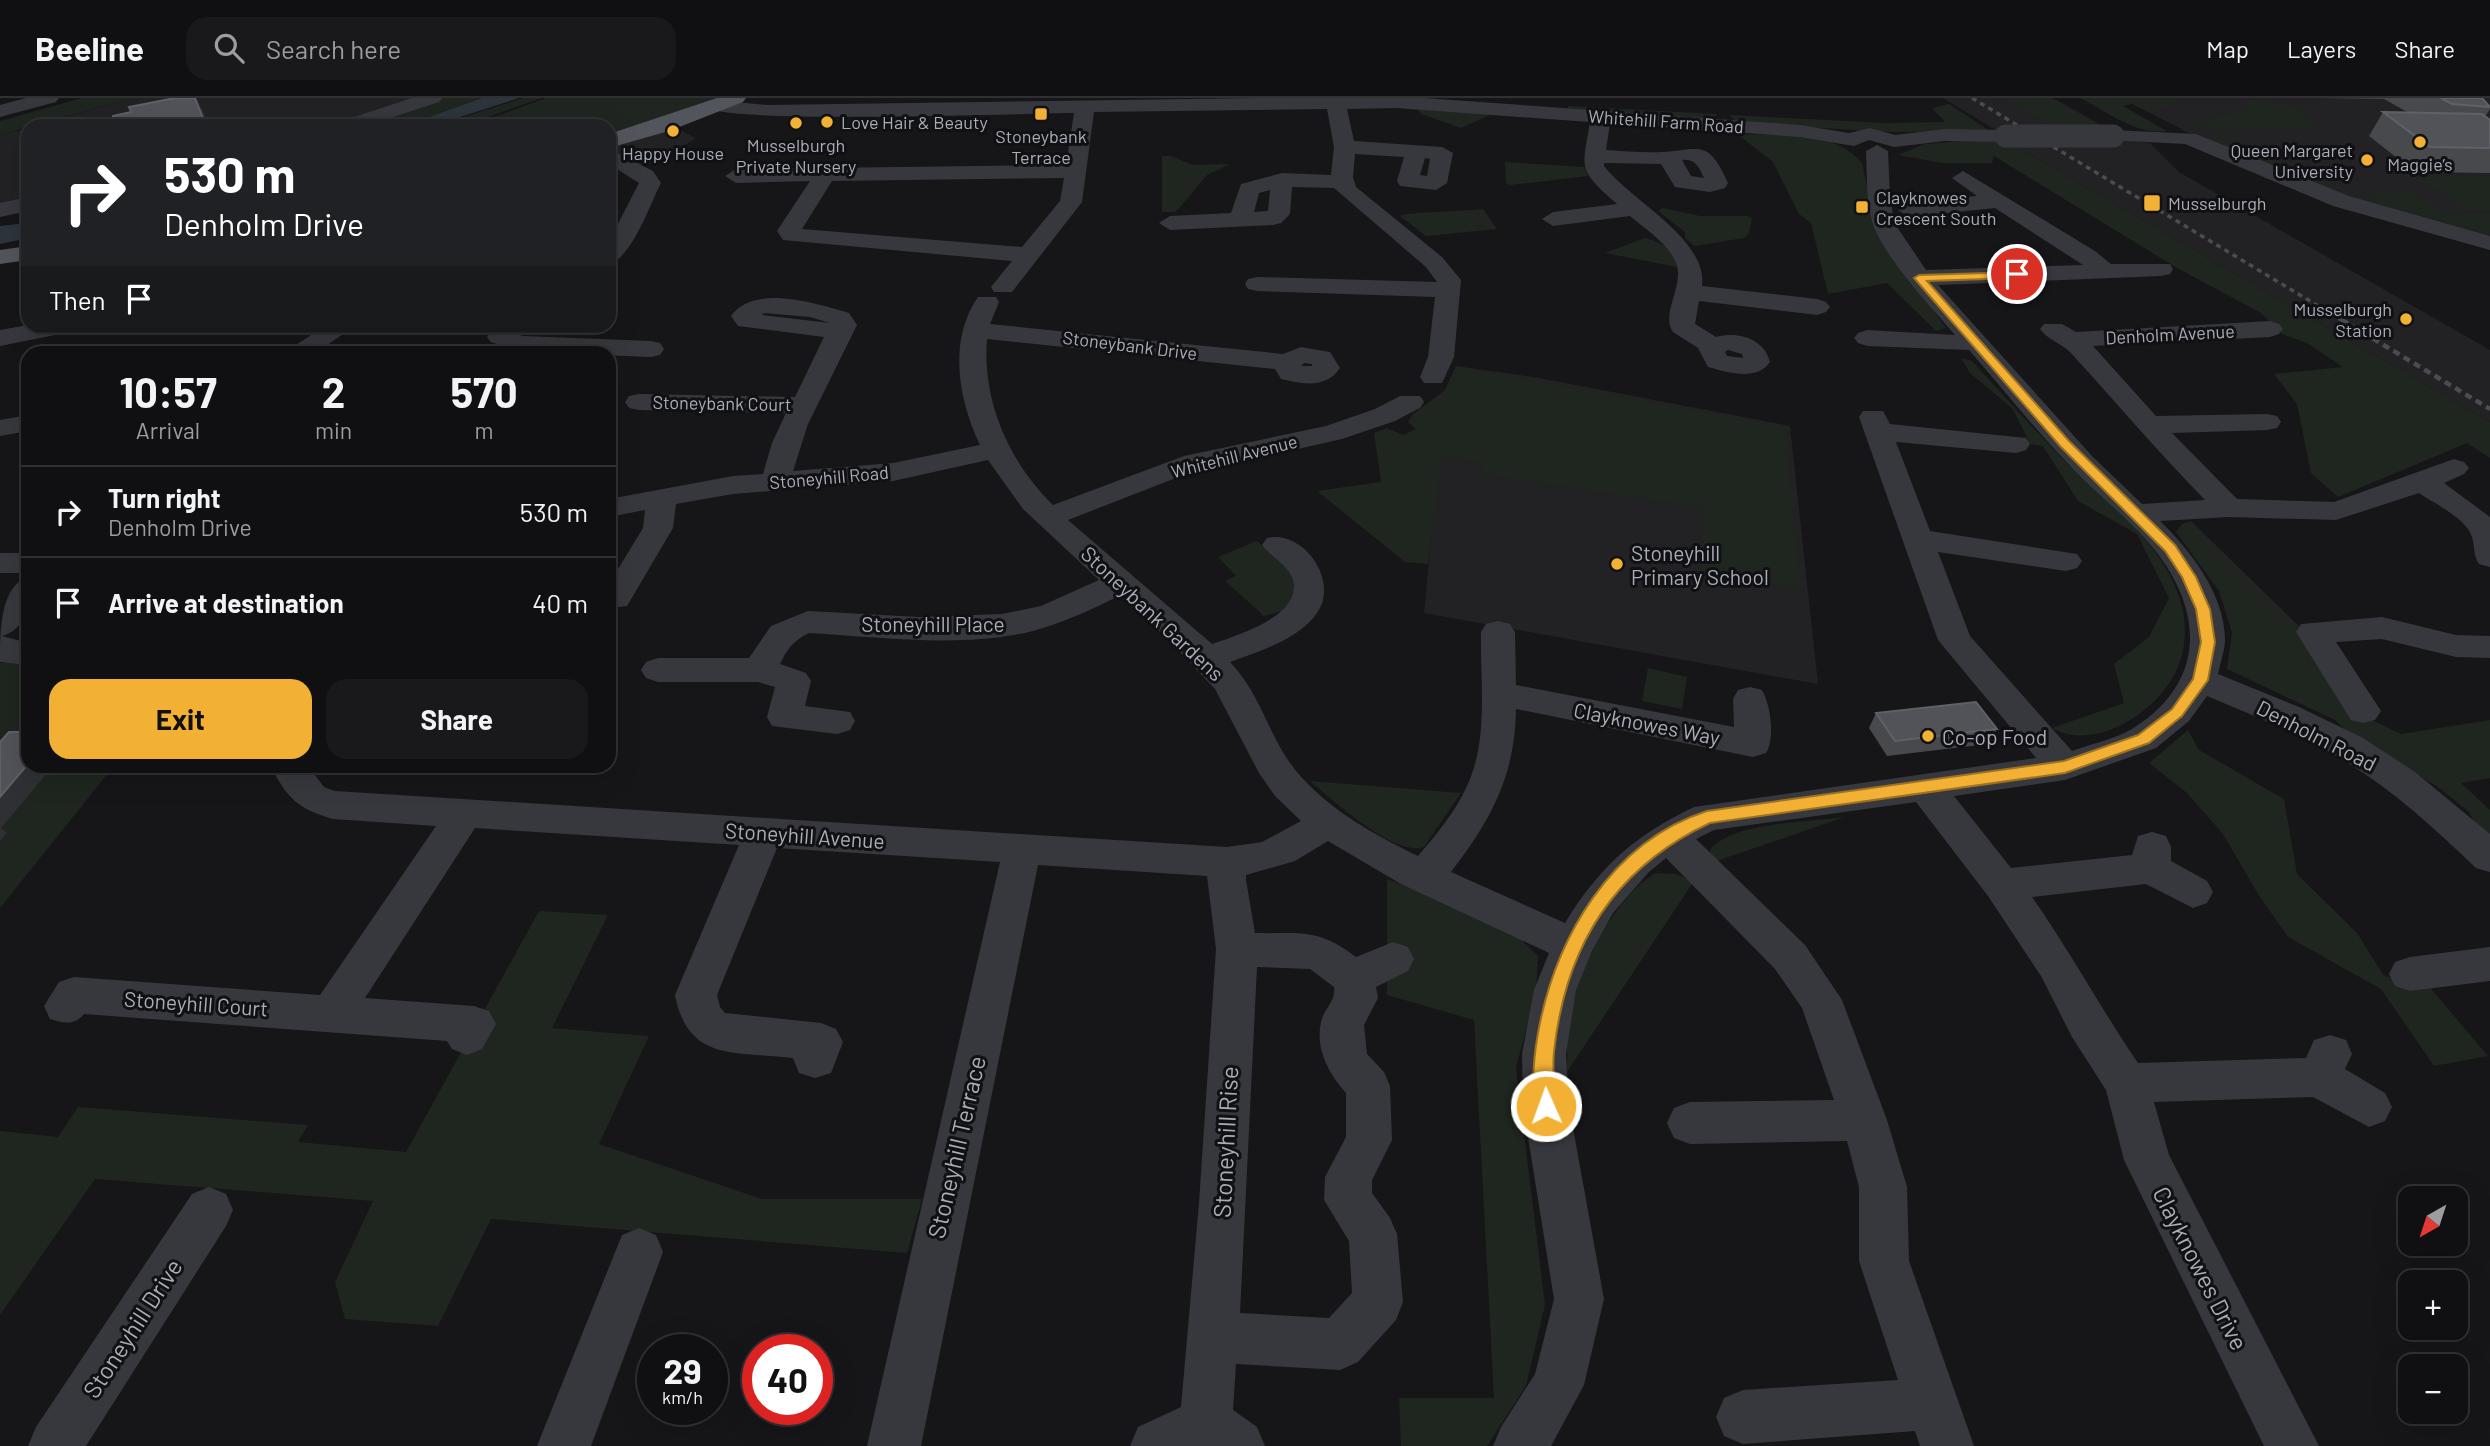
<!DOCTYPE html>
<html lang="en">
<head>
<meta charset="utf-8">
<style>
  :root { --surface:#101012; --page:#19191b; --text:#f1f3f6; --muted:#9c9d9f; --line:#303032; --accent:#f2b134 }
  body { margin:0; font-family:Barlow,sans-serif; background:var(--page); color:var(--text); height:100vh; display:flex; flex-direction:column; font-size:26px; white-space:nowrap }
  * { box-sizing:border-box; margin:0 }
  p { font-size:23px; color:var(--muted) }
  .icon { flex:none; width:38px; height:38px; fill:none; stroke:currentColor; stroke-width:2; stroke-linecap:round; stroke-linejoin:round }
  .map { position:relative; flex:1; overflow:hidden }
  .panel { position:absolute; left:21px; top:248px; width:595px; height:427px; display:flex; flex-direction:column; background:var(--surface); border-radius:21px; box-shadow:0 7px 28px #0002,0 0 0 2px var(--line) }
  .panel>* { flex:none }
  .top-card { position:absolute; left:21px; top:21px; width:595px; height:214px; border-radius:21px; box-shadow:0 7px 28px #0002,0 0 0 2px var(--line); background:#202124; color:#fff; overflow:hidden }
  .needle { width:46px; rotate:219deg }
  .tools { position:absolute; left:2398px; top:1088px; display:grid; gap:14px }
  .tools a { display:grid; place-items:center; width:70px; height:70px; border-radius:14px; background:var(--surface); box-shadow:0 7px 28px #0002,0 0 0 2px var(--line); font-size:35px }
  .speed { position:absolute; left:637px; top:1236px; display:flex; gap:14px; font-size:35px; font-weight:700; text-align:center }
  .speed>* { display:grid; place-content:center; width:91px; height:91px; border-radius:50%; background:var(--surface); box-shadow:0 7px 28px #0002,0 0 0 2px var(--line); line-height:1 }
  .speed small { font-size:18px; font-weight:400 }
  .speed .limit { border:10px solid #d22; background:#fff; color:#111 }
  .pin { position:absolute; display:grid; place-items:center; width:60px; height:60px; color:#fff; margin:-30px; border:4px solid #fff; border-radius:50%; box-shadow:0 2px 7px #0007 }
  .me { position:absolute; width:77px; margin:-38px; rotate:358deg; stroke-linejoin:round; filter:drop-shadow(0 0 5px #0008) }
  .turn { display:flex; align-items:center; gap:24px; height:147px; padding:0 28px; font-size:32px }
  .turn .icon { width:91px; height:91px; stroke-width:2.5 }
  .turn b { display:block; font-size:49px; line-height:60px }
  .then { display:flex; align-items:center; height:66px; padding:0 28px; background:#0003; gap:14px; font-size:26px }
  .eta { display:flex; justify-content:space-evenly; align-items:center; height:119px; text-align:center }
  .eta b { font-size:42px; font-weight:700; line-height:49px }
  .button { display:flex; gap:14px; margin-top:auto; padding:14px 28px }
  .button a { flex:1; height:80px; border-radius:21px; background:var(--accent); color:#111; font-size:28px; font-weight:700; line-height:80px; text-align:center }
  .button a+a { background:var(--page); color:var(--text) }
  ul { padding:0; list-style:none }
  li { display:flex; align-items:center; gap:21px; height:91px; padding:0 28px; border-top:2px solid var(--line) }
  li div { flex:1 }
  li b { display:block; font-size:26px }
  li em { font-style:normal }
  header { display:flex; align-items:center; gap:42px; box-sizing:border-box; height:98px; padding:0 35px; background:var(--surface); border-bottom:2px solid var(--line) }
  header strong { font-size:33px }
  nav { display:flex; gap:38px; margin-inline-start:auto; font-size:24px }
  .search { width:490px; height:63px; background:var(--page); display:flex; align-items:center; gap:18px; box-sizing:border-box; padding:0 24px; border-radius:21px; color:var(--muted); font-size:26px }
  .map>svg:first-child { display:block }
  .built { fill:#222225 }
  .green { fill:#1e261f }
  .water { fill:#2c353c }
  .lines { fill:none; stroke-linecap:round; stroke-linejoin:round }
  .minor { fill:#37383d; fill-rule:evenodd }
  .major { fill:#53555c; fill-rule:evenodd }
  .rail-far1 { stroke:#4a4c52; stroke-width:3.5; stroke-dasharray:5 4.5; stroke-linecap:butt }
  .rail { stroke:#4a4c52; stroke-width:4.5; stroke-dasharray:7 5; stroke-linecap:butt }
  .minor-bridge { stroke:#37383d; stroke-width:23 }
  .wall { fill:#47494d }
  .shaded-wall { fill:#2f3033 }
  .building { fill:#525359; stroke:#5f6168; stroke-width:2 }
  .route { fill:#f2b134; stroke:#9d7322; stroke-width:2 }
  .poi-dot { fill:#f2b134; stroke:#111113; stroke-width:2.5 }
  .labels { text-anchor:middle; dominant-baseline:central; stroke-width:6; stroke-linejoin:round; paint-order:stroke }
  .far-street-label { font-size:18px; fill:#a8adb8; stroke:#111113 }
  .far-poi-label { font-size:18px; fill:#a8adb8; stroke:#111113 }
  .poi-label { font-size:21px; fill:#a8adb8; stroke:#111113; text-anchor:start }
  .street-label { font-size:21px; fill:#a8adb8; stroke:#111113 }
  .near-street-label { font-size:24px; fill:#a8adb8; stroke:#111113 }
</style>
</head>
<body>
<header>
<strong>Beeline</strong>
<div class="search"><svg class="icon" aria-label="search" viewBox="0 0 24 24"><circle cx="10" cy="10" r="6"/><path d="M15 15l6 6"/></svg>Search here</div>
<nav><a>Map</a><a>Layers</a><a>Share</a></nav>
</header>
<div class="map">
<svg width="2490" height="1348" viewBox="0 0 2490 1348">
  <rect width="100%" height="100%" fill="#161618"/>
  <path class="built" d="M132,0H437L351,28H34Z
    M1943,0H2053L2114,34L2118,41L2150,45L2179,74L2490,252V324L2010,45L1997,33Z
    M2184,0H2490V140L2357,104L2216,49L2152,16Z
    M671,28L696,40L660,64L640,68L609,52V46Z
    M28,30V103L0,109V37Z
    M1456,268L1539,280L1790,328L1818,586L1424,515L1445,292Z"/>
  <path class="green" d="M82,0H132L0,37V23Z
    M437,0H482L404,28H351Z
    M523,0H542L463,28H435Z
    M546,0H720L609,38V28H469Z
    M2005,0H2050L2111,34L2064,36Z
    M2080,0H2184L2152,16L2132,6L2123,8L2167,33C2137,38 2106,13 2080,0Z
    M2248,1L2296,10L2318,29L2223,32L2194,29L2226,16L2244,15Z
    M1949,6L1990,33L1892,34L1749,26L1736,23L1729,17L1884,25L1945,24L1932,10Z
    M1568,8L1717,16L1713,21L1569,13Z
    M1421,11L1487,16L1490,17L1461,30L1421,16L1418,12Z
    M1737,36C1776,38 1834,31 1862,65L1876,131L1946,230L1936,233L1887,185L1828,196L1811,125L1799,116L1773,64Z
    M2219,39L2294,72L2317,71L2337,86L2329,89L2282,74L2215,43Z
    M1990,41L2010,45L2490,324V360L2467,345L2338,399L2311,375L2297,306L2274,276L2343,269L2307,245L2282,236L2261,215L2177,170L1994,58L1992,65H1943L1898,57L1925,46Z
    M1162,58H1171L1193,67L1230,66L1207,77L1176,114H1162Z
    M1505,64L1584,69L1588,78L1510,87L1506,85Z
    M2418,77L2490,78V113L2462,112Z
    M2375,93H2413L2444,116H2490V136L2368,103Z
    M1663,110L1700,118H1747L1752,120L1749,135L1744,140L1695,148L1685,140V134L1658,113Z
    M1483,111L1497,131L1426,138L1400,118C1407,114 1468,113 1483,111Z
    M1645,140C1664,145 1671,150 1677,169L1605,155Z
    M1961,260L1972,263C2000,293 2027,324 2055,353C2099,400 2165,442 2182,508C2187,529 2186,551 2177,571C2159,613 2095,655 2052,630L2124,605L2114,566L2149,539L2169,500L2137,436L2078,403L2043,348L2030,346L2013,311L1970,275Z
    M1456,268L1784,329L1800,490L1703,472V410L1480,375L1483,365L1442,357L1428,466L1405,464L1317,393L1381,384L1374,335L1387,330L1403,337L1416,331L1408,324L1412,317L1445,292Z
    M2191,423L2307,536L2370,621L2401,636L2490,622V680L2461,685L2490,712V741L2479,732L2468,713L2438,689L2351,638L2335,622L2227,571L2232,535L2219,493L2176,434L2182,426Z
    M1257,443L1293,476L1295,509L1264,518L1225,483L1236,478L1218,459Z
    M0,565H28V668L113,669L0,810Z
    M1648,570L1687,579L1682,611L1642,603Z
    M2188,632L2199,652L2284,701L2297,776L2357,835L2384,878L2427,886L2488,958L2434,968L2381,891L2288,839L2258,796L2223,736L2187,695L2149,665Z
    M1310,683L1461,695L1424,749C1394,759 1333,702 1310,683Z
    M1845,719L1711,765L1710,752C1731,724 1811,724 1845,719Z
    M1656,775L1676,776L1694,783L1567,974C1568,955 1565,933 1569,915C1579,871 1616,797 1656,775Z
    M1387,781L1505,826L1538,858L1536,896L1516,969L1545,1207L1526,1288L1487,1348H1401L1399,1300H1494L1474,922L1387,897Z
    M539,813L608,817L552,930L649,938L599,1046L762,1101H922L907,1155L491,1121L438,1228L345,1221L335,1184L373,1103L95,1081L0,1217V1033L58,1039L78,1009L308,1027L298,1044L406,1054Z"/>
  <path class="water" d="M482,0H519L432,28H404Z
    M28,125V140L0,146V128Z"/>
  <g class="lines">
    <path class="minor" d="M26,0H59L56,4L0,19V7Z
      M412,0H442L439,4L366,28H336L339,24Z
      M1258,0H1424L1800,27L1849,35L1870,30L1895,37L1945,31L2006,32L2016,38L2006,44L1945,43L1894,49L1869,42L1854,48L1800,39L1610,25L1606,52C1625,53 1644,55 1662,54C1702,51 1708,41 1728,85L1725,90L1710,94L1675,89L1661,66L1604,65V68C1630,102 1708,141 1702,188L1817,201L1826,204L1830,209L1826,214L1817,217L1699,203L1695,226L1716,239C1739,233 1764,241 1770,264C1756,284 1727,274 1708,269L1698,250L1673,234C1660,216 1685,187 1676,165C1669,146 1645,131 1630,118L1553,128L1542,121L1553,114L1617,106C1577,71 1582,72 1590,24L1396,10L1347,11L1354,43L1442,49L1453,55L1447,85L1436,92L1400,88L1397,83L1404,59L1355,56L1353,79L1356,89L1442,159L1461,182L1454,259L1442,285H1424L1420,279L1428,259L1435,199L1257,193L1248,191L1245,186L1248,181L1257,179L1437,184L1426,169L1334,90L1292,89L1290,116L1281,125L1273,127L1170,132L1159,125L1170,118L1231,115L1241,86L1282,75L1331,77L1334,49L1327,11L1094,14L1082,104L1012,194H994L991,189L1012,163L783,142L777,133L810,83L736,85L725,78L736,71L1066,67L1074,15C1030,15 718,27 704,8L714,2L768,7ZM1425,60L1430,61L1427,78L1420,77ZM1682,62C1695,60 1699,69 1704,80L1691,78ZM1064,80L1060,103L1022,149L802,131L832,83ZM1270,92L1268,113L1254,114L1259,95ZM1728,252L1742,256L1743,260L1727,258L1725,254Z
      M2113,32L2196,36L2349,98L2490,138V152L2333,108L2185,46L2106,42L2103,38L2106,34Z
      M1877,47L1888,53L1890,101L1895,126L1926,172L2083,167L1995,110L1909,119L1898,112L1909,105L1977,98L1952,80L1963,73L2095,153L2111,166H2170L2173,171L2170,176L2161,178L1938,187L2092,358L2142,406L2205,402C2158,354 2115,303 2070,254C2061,245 2048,242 2040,231L2044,226H2062L2076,234L2270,223L2279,226L2283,231L2279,236L2270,239L2093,248L2156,318L2267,316L2277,318L2281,324L2277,330L2267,332L2172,335L2237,401L2334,404L2454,361L2464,364L2469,370L2464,376L2444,385L2490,419V469L2479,466C2473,457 2475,449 2472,439C2466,420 2435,406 2419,395L2336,422L2229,419L2160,423C2191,453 2226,498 2225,544C2224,555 2220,566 2218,576L2299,609L2363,640L2415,674L2490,736V774L2476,770C2433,729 2390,689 2338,659C2297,634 2251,617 2207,598L2189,623L2156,650L2065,682L1954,698L2011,770L2132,757L2138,738L2152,734L2166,738L2171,749V763L2207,783L2213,794L2207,805L2193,810L2146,786L2032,799C2070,853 2101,911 2138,965L2306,960L2314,942L2330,937L2346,942L2352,956L2345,971L2385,995L2392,1009L2385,1023L2369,1029L2313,999L2154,1004L2169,1057L2319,1348H2264L2124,1062L2106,992L2072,939L2041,878L1988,798L1916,704L1714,732L1696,741L1805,847L1842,902L1887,1022L1907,1089L1909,1163L1974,1348H1920L1915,1333L1743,1346L1724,1338L1716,1319L1724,1300L1743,1292L1898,1282L1859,1163V1089L1847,1043L1690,1046L1674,1040L1667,1025L1674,1010L1690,1004L1834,1002L1802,910L1775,871L1666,760L1649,774L1613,815L1592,853L1576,892L1566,956L1569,1008L1604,1201L1584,1287L1551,1348H1493L1501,1329L1535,1276L1554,1201L1523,1008L1522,956L1534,892L1549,855L1401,786L1328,743L1295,763L1246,777V782L1255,835C1301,836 1318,830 1356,859L1393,844L1408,849L1414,861L1408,873L1376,889L1378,900L1364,927L1367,956L1384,974L1390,988L1392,1042L1372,1082V1095L1390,1120L1397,1136L1403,1204L1396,1222L1358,1264L1340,1272L1236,1266L1233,1312L1257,1329L1265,1348H1130L1138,1329L1181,1309L1199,1105L1216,851L1207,778L1038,767L921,1348H867L1000,764L777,750L717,897L720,909L725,915L821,925L836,931L843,944L831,975L815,980L799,975L793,960C737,953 688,965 675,897L739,747L475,730L365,900L474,908L489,913L496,926L482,951L467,957L452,951L447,943L84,916C74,928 63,925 50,921L44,908L59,884L74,879L320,897L436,728L333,721C297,710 289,702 270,668H308L324,689L335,693L1227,749L1262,744L1301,723L1275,698L1259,675L1215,591L1165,538L1119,498C1090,512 1061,526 1029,534C958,550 881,539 809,535C794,542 787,551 780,566L806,575L811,583L805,608L850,614L855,623L850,632L837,636L772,628L767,619L775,589L758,584H658L646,580L641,572L646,564L658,560H749L771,528L808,513L919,519L1002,516L1041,508L1099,482L1023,411L988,362L893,383L733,396L676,406L673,430L627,508L609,510V486L643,430L645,412L609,419V401L733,378L763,376L772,345L786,315L639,312L629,310L625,304L629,298L639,296L795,299L824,239L738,228L731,218C754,185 817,206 849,215L857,227L808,326L793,373L893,365L980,347C958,301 948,242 978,199H996L999,204L990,226L1283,256L1301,249L1330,254L1340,270C1326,291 1302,286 1281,281L1275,271L987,241C982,303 1009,364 1053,407L1184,358L1326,328L1375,311L1400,298H1420L1424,304L1420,310L1395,323L1342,341L1186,376L1068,422L1212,546C1238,537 1306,517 1292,479C1287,467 1270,458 1262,447L1267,440C1303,431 1340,483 1317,515C1298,542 1260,553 1230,564C1256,591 1265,624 1284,656C1314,704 1369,734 1418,758C1436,737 1456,713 1467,688C1489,641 1480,584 1481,534L1486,526L1498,523L1510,526L1515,534L1516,587L1734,629L1733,601L1738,592L1750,589L1762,592C1771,608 1775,640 1766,655L1753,659L1516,611C1515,678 1491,722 1451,774L1565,825C1600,768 1634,738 1694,709L2036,660L1938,542L1859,319L1863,313H1883L1890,326L2026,340L2030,346L2026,352L2016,355L1896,344L1930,433L2077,456L2082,463L2077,470L2066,473L1938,454L1970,538L2072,653C2091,646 2115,641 2132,631C2201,588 2206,522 2160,459C2137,427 2101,400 2074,372C2037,334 2004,292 1969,252L1867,248L1858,245L1854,240L1858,235L1867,232L1955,237C1932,210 1881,156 1872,123C1866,101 1867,76 1866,53ZM764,215L810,219L830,225L762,217ZM1304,265L1312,266V268H1301ZM1257,869L1310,871L1334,889C1336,904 1324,910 1321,924C1315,951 1329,976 1346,995V1039L1325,1079L1324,1102L1349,1143L1352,1195L1329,1220L1240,1215Z
      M609,51L653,73L661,85C650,106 632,160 609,166V143L639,85L609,66Z
      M28,99V113L0,119V105Z
      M28,227L78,228H79L75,233L0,248V232Z
      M325,228H355L314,256H282Z
      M496,228H521L516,236L523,238L651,243L660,245L664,251L660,257L651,259L520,254L491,244L487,239Z
      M28,317V333L0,338V322Z
      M0,455H28V475H0Z
      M28,479C28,502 29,531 2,538L28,545V567L0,564C0,534 0,488 28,479Z
      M2382,519L2456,537L2490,538V560L2456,559L2382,541L2336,544L2381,613L2375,622L2363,625L2351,622L2296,534L2301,526Z
      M2490,849V883L2410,893L2395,888L2389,876L2395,864L2410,859Z
      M209,1089L226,1096L233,1112L226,1128L86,1348H28L36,1329L192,1096Z
      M639,1130L656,1137L663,1154L591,1348H537L622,1137Z"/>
    <path class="major" d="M717,0H746L743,4L669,33L609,50V36Z
      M28,148V162L0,166V152Z"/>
    <path class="rail-far1" d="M1972,0L2345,224"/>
    <path class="rail" d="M2342,222L2490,311"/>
    <path class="minor-bridge" d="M2006,38H2113"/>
  </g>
  <path class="wall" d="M2320,0H2482L2490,8V11L2485,19L2490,51V75L2415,74L2369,38L2383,14L2409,15L2384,1Z
    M1876,615L1997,631L1988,646L1887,658L1869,630Z"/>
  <path class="shaded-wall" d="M195,0L203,13L209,28H204Z
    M28,666V668H53L1,730L7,735L0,743V699Z"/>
  <path class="building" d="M175,0H195L206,28H114L113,18L131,14L129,9Z
    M2441,0H2482L2490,9L2452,6Z
    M2383,14L2482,16L2490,22V50L2430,49Z
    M1976,604L1997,631L1895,643L1876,615Z
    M9,634H28V666L0,699V644Z"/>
  <path class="route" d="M2020,174V179L2017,180L1927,183L2069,343L2175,447L2196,479L2210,511L2215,544L2208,582L2182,618L2149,645L2065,675L1710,725C1614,770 1565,850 1554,954C1552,971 1555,991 1556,1008L1553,1014L1546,1017L1539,1014C1529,993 1534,958 1538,935C1555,841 1610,744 1707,713L2064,663L2138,637L2172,611L2193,581L2201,544L2196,511L2182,479L2165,453L2060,348L1914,180L1919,177Z"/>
  <g class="poi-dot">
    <rect x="1034" y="9" width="14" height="14" rx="3.5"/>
    <circle cx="827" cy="24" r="7"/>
    <circle cx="796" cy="25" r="7"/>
    <circle cx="673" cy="33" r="7"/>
    <circle cx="2420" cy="44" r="7"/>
    <circle cx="2367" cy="62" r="7"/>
    <rect x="2143" y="96" width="18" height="18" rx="3.5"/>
    <rect x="1855" y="102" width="14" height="14" rx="3.5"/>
    <circle cx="2406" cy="221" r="7"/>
    <circle cx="1617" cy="466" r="7"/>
    <circle cx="1928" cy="638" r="7"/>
  </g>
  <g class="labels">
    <g class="far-street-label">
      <text transform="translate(1666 23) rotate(4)">Whitehill Farm Road</text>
      <text transform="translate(2170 236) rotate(-3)">Denholm Avenue</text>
      <text transform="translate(1130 247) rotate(7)">Stoneybank Drive</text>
      <text transform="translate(722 305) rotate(1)">Stoneybank Court</text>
      <text transform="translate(1234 358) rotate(-14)">Whitehill Avenue</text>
      <text transform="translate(829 379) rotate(-5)">Stoneyhill Road</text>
    </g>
    <g class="far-poi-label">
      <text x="841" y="24" text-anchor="start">Love Hair &amp; Beauty</text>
      <text x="1041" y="38">Stoneybank<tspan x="1041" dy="21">Terrace</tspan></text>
      <text x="796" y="47">Musselburgh<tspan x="796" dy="21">Private Nursery</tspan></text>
      <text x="2353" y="52" text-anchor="end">Queen Margaret<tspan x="2353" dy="21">University</tspan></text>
      <text x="673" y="55">Happy House</text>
      <text x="2420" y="66">Maggie’s</text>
      <text x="1876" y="99" text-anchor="start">Clayknowes<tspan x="1876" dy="21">Crescent South</tspan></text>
      <text x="2168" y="105" text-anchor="start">Musselburgh</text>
      <text x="2392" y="211" text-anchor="end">Musselburgh<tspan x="2392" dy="21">Station</tspan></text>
    </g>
    <g class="poi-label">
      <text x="1631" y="454">Stoneyhill<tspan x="1631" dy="24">Primary School</tspan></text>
      <text x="1942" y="638">Co-op Food</text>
    </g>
    <g class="street-label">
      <text transform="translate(1153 515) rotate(43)">Stoneybank Gardens</text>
      <text x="933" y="525">Stoneyhill Place</text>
      <text transform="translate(1647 625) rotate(11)">Clayknowes Way</text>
      <text transform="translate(2317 637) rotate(27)">Denholm Road</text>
      <text transform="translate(805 737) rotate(4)">Stoneyhill Avenue</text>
      <text transform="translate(196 905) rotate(4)">Stoneyhill Court</text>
    </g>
    <g class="near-street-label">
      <text transform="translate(1225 1044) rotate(-87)">Stoneyhill Rise</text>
      <text transform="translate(956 1049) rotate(-77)">Stoneyhill Terrace</text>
      <text transform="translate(2201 1170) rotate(63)">Clayknowes Drive</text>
      <text transform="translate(132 1230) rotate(-57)">Stoneyhill Drive</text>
    </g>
  </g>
</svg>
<div class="tools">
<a><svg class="needle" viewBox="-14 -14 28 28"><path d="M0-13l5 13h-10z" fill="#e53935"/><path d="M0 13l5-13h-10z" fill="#9c9d9f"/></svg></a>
<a>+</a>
<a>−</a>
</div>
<div class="speed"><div>29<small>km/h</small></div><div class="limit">40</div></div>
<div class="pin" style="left:2017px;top:176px;background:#d93025"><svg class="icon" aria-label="arrive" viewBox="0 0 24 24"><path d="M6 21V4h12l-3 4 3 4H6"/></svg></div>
<svg class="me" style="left:1546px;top:1008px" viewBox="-20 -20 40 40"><circle r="17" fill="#f2b134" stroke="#fff" stroke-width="3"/><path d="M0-11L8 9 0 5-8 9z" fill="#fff"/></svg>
<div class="top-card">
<div class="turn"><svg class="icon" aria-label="right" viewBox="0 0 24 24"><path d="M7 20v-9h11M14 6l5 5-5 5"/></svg><div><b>530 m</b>Denholm Drive</div></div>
<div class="then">Then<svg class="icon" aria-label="arrive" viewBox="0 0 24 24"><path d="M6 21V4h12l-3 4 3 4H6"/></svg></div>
</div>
<section class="panel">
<div class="eta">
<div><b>10:57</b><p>Arrival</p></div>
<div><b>2</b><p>min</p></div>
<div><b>570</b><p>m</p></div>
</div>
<ul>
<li><svg class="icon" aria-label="right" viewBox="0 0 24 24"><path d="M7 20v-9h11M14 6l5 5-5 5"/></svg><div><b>Turn right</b><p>Denholm Drive</p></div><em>530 m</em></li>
<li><svg class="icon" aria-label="arrive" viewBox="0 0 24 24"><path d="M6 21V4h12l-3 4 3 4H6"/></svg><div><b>Arrive at destination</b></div><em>40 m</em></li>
</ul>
<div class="button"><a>Exit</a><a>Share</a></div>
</section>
</div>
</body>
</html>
